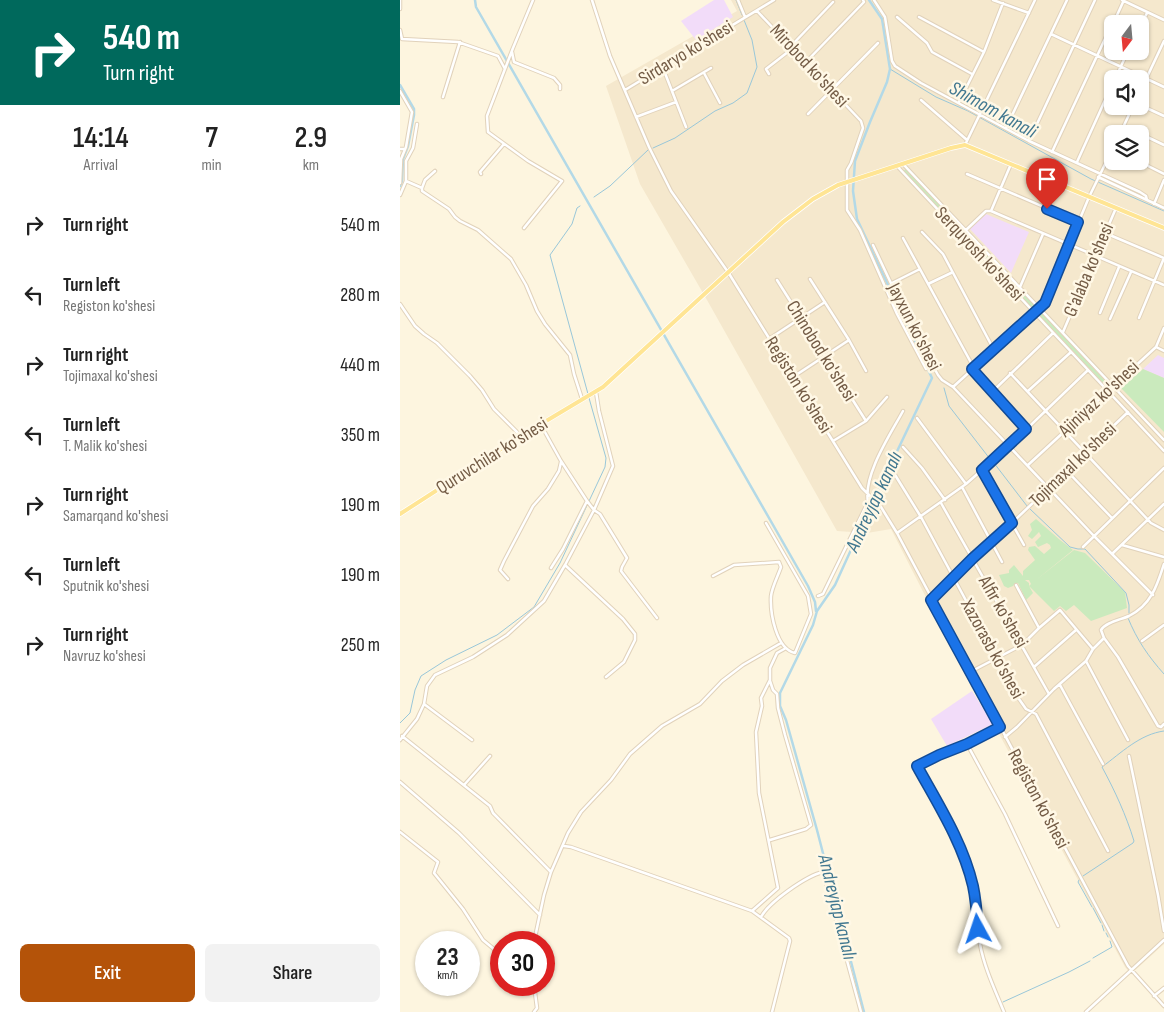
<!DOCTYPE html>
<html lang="en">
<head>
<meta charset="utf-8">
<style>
  :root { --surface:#fff; --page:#f2f2f2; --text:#222; --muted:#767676; --accent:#b45309 }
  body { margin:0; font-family:"Sofia Sans Condensed",sans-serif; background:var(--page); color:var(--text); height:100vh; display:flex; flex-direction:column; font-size:19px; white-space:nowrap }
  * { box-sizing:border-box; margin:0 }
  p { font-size:16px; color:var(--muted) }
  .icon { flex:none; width:28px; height:28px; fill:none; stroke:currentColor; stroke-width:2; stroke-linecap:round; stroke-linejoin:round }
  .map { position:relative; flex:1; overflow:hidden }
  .sheet { display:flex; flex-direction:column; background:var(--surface); width:400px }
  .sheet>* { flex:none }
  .guide { background:#00695c; color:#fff; overflow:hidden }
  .needle { width:32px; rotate:196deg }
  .fabs { position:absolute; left:704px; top:15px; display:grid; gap:10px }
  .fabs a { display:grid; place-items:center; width:45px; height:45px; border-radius:8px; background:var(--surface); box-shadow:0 1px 4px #0004; font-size:25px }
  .speed { position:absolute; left:15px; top:931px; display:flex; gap:10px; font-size:25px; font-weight:700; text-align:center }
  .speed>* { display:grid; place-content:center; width:65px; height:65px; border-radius:50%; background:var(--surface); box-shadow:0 1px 4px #0004; line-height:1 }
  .speed small { font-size:12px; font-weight:400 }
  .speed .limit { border:8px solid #d22; background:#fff; color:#111 }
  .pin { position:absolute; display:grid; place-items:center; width:42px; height:42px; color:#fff; margin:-51px -21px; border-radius:50% 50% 50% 0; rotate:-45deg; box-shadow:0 0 5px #0007 }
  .pin .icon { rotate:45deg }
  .me { position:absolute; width:55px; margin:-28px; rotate:355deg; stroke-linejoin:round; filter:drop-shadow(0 0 4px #0008) }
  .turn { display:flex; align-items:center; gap:18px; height:105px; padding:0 20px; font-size:22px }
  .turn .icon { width:65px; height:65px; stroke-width:2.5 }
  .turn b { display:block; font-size:35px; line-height:42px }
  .eta { display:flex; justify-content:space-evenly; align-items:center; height:85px; text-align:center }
  .eta b { font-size:30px; font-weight:600; line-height:35px }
  .action { display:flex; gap:10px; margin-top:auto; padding:10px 20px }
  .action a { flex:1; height:58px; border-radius:8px; background:var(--accent); color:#fff; font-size:20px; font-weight:600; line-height:58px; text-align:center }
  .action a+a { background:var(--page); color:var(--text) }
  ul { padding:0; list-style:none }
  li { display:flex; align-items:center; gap:15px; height:70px; padding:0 20px }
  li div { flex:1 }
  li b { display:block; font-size:19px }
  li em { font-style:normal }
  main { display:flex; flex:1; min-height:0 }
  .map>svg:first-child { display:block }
  .residential { fill:#f5e8cd; fill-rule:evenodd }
  .education { fill:#f2dcf9 }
  .green { fill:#caeabd }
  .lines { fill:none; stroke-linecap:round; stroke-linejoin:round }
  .stream { stroke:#99c7d9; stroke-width:1 }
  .canal { stroke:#b3d9e7; stroke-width:2.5 }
  .minor-casing { stroke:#e1d2bb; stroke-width:4.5 }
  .major-casing { stroke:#fff; stroke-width:5.5 }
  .minor { stroke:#fff; stroke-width:2.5 }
  .major { stroke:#ffe594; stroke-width:4 }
  .route-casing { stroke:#114b97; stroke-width:12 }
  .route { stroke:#1a73e8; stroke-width:9 }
  .labels { text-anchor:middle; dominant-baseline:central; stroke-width:5; stroke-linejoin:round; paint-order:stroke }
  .street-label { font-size:19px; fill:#745c46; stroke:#fff8e6 }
  .water-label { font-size:20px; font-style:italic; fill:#427890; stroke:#fff8e6 }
</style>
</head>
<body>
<main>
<section class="sheet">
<div class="guide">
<div class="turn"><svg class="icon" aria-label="right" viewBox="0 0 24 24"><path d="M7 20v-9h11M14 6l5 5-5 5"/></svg><div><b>540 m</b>Turn right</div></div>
</div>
<div class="eta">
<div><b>14:14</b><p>Arrival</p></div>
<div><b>7</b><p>min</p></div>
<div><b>2.9</b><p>km</p></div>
</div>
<ul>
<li><svg class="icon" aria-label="right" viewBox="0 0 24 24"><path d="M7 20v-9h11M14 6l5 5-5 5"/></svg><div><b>Turn right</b></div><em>540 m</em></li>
<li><svg class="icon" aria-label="left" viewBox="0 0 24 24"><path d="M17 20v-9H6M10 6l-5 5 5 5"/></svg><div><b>Turn left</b><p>Registon ko'shesi</p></div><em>280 m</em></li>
<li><svg class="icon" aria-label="right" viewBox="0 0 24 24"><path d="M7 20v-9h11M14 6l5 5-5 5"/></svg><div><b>Turn right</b><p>Tojimaxal ko'shesi</p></div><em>440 m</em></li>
<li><svg class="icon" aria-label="left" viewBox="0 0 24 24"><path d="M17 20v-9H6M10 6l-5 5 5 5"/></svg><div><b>Turn left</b><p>T. Malik ko'shesi</p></div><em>350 m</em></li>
<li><svg class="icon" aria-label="right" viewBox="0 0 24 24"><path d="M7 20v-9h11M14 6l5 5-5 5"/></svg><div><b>Turn right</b><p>Samarqand ko'shesi</p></div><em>190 m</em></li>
<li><svg class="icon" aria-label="left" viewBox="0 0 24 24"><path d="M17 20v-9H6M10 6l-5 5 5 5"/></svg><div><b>Turn left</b><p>Sputnik ko'shesi</p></div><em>190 m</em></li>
<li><svg class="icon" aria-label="right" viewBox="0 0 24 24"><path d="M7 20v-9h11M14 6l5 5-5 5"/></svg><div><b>Turn right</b><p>Navruz ko'shesi</p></div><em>250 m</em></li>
</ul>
<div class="action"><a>Exit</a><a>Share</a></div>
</section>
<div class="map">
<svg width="764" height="1012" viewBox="0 0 764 1012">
  <rect width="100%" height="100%" fill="#fdf5df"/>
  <path class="residential" d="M331,0H764V944L731,974L725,967L598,732L558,660L491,529L467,533L437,531L307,300L240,184L206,86L337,11ZM712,24H740V51H712ZM712,79H740V106H712ZM712,134H740V161H712Z"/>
  <path class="education" d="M314,0H324L333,17L296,40L281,21Z
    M586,214L629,232L611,273L570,229Z
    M758,355L764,358V378L743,369Z
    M572,691L593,724L547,746L531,719Z"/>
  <path class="green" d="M506,169L636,306L633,309L503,171Z
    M642,313L708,384L706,386L639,315Z
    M743,369L764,378V432L721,388Z
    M636,519L660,540L673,550L636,580L674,550L685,553L725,592L727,608L691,621L674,605L666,611L660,606L654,611L629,586L631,584L629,580H625L629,583V586L633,593L626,600L618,583H615L613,586L608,588L604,586L599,575L609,573V570L614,565L623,576V571L635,560L628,550L629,547L635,546L644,554L651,548L650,545L647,543L638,547L635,542L641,536L639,532L632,539L628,536L632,530L630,524Z"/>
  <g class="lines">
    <path class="stream" d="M336,0L342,15
      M490,69L536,97L568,111L691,179L764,211
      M253,148L275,138L315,111L333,103L347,93L357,67L352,40L344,20
      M194,197L210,186L248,150
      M180,206L177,208L172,224L150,255L188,394
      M544,388L549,406L590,459
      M594,463L627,506
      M630,509L670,547L678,549H685L726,593L729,605V613
      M728,618C737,640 748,656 764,674
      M0,723L10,713L15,690L21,676L46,660L97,635L134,607L160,563L205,467L206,458L189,398
      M683,876L733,843L734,841C726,815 715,791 702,767C721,753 740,734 764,731
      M679,880L678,882L692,907
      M693,908L701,923
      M702,925L704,931
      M706,933L708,937
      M693,958L712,947L710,941
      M603,1002L669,972L690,961"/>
    <path class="canal" d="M75,0L76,7L408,586L415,602L416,611
      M0,85L14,109V115L8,146L3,159L2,181L0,186
      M464,1012L417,830L386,720L380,706V693L413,625L417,611L435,585L470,508L532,378L457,219L453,191L455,161L470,122L487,82L490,69L482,19L469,0"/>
    <g class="minor-casing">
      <path id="minor" d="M192,0L210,56L249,147L271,191L328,272L462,488L481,507L497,533L728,966L764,1006
        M338,0L345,17
        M474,0L485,17L492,61L495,66L521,83L629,141L740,192L746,196L747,200
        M593,0L629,13
        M722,0L764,20
        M0,9V0
        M357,11L461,121L463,128L451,163L447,170V210L460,230L497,314L526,369
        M497,17L527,43L532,52L572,74
        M519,17L584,52
        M713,24L724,0
        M740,27L747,13
        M0,30L2,39L58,42L98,56L105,69
        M651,34L764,87
        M391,46L433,2
        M112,52L114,62L154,78L160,85V89
        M406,62L464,2L463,0
        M263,68L286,127
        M304,73L320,103
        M369,74L366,69L393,48
        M715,79L728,51
        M225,90L374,0
        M0,91L12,112L6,147L1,159L0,183
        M272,91L311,68
        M740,92L764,41
        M43,97L60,42
        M521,100L567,140
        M559,102L584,52L603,3
        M740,105L764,116
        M408,114L478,43
        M236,117L276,102
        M724,126L764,145
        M606,128L667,0
        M720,134L733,106
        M629,141L695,0
        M565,145L635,0
        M0,149H5
        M652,152L712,24
        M738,161L764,174
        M677,162L712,85
        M503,164L764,440
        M497,166L764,451
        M81,174L80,172L104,144
        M567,174L679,222
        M698,177L764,208
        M6,181L22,188L25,180L35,171
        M22,188V191L49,209L55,217L60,221L78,230L111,259L126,285L137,311L145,324L170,355L174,374L182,399
        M0,195L6,181V161L13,148L17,124
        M754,204L764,180
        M591,211L764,285
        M124,228L162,181L128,161L88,132L87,116L113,48L133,0
        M566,230L586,211H591L611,164
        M522,232L543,254L594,350
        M705,233L764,258
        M503,238L574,368
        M473,245L513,330L538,375L542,380L553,387L694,536L753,595
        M410,279L449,340L466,371
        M377,280L466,421
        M492,283L520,269
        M528,284L551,273
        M620,287L643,234
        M0,304L15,326L24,334L37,343L70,376L82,390L94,409L121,436
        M700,313L719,267
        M739,318L764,258
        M710,319L731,272
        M663,332L716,208
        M369,339L425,302
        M756,347L764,351
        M572,369L627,429
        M610,373L751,523L764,530
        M393,377L449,340
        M553,387L645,303L689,197L712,150
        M628,391L671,352
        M592,392L653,333
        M517,418L566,484
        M141,425L161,461L187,501L163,549L151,568
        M433,441L466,421L487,397
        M503,447L522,468L545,500
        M628,465L756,347L764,328
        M492,470L521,517L619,699L626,709L636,714L708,851
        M582,470L624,545
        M667,471L712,518
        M562,487L602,562
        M187,501L194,510L200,514L227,558L222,567L221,571L257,618
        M541,503L649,694
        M497,533L566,484L609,446L688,370
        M722,545L764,557
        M683,547L764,468
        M713,553L764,504
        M764,564C757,586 751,605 729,616C720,620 706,622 701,630L704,638L718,657L758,726L761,727L764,724
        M165,565L223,619L235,634V640L224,662L206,677
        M313,576L334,565L379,562L381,567C378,576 372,587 371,596C370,613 376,649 395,653L411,614L408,596L366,523
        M108,579L100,570L104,561L133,506L148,489L159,471L161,462
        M616,585L639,628
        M418,596L423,594L468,502C463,475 490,435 503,411
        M531,600L573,558L592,542L728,412
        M742,641L764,625
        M686,661L728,740
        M634,667L676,630
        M570,672L622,645L639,628L660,610L693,649
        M660,685L703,764
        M24,704L72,740
        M600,727L567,744L539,755L517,766C536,800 557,835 569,872C577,896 575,920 580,944C584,967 595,990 604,1012
        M2,736L90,806L93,813L151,872
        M605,737L617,727L654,689L686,661L693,649L704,638
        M0,740L17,719L24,704L27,686L35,675L73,657L107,635L144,601L165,565L194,510L213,466L199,411L196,392
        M567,744L605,814L658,926
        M729,756L758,895L764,931
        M0,782L59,833L140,915
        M64,785L90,756
        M0,832L38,862L34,873L63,909L83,940L101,955
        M370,840L406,829L411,825L385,735L378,708L377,694L373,690L370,681
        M164,846L171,847L352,911L378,888L359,793L356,732L362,706L361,698L370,680V668L377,653L386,648
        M352,911L389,938L390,941L372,1012
        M361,917C369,902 406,876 423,872L461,1012
        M134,942L144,895L151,872L168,833L181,812L211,780L230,754L262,726L300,704L322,681L343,665L381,643
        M754,996L764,988
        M134,1012L137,1008L134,985
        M686,1012L764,940"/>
    </g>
    <g class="major-casing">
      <path id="major" d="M0,514L121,436L203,387L383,222L413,199L438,185L551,148L565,145L764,228"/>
    </g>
    <use href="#minor" class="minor"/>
    <use href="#major" class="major"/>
  </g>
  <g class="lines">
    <g class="route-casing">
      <path id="route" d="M578,929C577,914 576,900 573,886C563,843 538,804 517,766L539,755L567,744L600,727L531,600L573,558L612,523L582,470L626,429L572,369L645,303L678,222L647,209"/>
    </g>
    <use href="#route" class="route"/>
  </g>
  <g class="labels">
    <g class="street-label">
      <text transform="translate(286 53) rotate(-31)">Sirdaryo ko'shesi</text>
      <text transform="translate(409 66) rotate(47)">Mirobod ko'shesi</text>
      <text transform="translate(579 254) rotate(47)">Serquyosh ko'shesi</text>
      <text transform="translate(689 270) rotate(-67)">G'alaba ko'shesi</text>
      <text transform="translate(514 327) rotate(63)">Jayxun ko'shesi</text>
      <text transform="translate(421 351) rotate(58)">Chinobod ko'shesi</text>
      <text transform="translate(398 385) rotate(58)">Registon ko'shesi</text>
      <text transform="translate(699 399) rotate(-43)">Ajiniyaz ko'shesi</text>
      <text transform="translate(92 456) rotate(-32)">Quruvchilar ko'shesi</text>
      <text transform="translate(673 465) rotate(-44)">Tojimaxal ko'shesi</text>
      <text transform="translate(603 612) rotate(60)">Alfir ko'shesi</text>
      <text transform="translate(592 649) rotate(61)">Xazorasb ko'shesi</text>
      <text transform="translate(638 799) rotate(62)">Registon ko'shesi</text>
    </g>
    <g class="water-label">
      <text transform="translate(593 110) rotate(29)">Shimom kanali</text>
      <text transform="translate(474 502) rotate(-65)">Andreyjap kanalı</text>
      <text transform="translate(437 907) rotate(76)">Andreyjap kanalı</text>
    </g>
  </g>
</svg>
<div class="fabs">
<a><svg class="needle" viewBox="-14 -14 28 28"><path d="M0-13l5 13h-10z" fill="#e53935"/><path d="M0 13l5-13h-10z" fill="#767676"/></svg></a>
<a><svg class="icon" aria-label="sound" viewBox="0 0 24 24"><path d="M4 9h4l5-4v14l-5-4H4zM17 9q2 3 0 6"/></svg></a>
<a><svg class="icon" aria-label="layers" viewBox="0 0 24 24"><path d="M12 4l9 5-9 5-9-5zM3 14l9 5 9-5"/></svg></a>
</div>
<div class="speed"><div>23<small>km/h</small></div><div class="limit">30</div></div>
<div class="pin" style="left:647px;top:209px;background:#d93025"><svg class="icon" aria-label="arrive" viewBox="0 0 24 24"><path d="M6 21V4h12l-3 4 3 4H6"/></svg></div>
<svg class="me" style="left:578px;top:929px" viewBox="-20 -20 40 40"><path d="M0-17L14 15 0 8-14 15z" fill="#1a73e8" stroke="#fff" stroke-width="4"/></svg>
</div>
</main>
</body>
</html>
